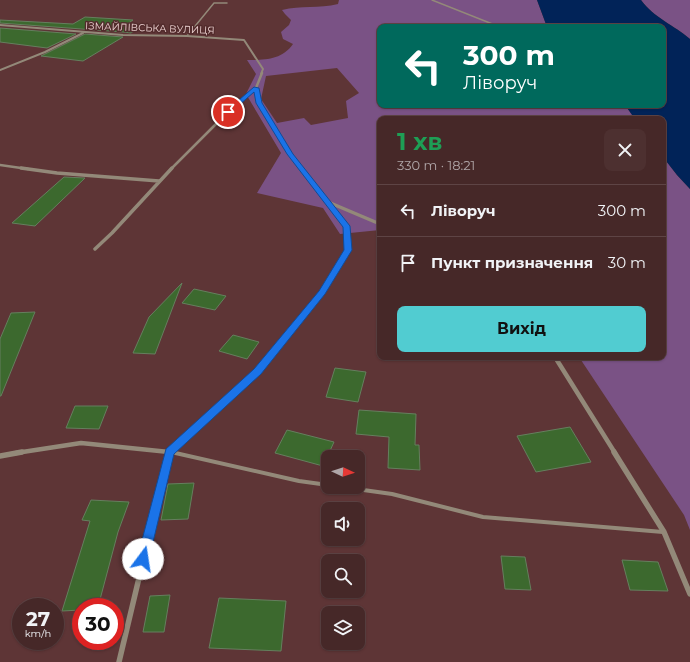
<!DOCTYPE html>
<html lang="uk">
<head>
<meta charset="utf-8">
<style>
  :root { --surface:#462828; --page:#4d3030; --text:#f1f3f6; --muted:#b0a6a8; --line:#5e4445; --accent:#51ccd1 }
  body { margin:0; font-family:Montserrat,sans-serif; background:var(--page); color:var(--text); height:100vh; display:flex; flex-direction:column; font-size:15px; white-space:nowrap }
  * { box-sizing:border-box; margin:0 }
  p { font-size:13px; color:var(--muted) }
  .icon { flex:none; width:22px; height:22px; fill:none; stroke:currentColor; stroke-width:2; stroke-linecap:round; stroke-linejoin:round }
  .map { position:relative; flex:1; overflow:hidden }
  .side { position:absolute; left:377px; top:116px; width:289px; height:244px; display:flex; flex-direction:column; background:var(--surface); border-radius:8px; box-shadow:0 1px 3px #0004,0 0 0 1px var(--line) }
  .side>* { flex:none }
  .hud { position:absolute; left:377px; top:24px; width:289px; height:84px; border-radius:8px; box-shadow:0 1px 3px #0004,0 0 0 1px var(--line); background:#00695c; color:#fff; overflow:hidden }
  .needle { width:26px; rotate:94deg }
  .tools { position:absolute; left:321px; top:450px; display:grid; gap:8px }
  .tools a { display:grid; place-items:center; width:44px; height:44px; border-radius:8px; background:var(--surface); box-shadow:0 1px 3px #0004,0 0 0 1px var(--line); font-size:20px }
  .speed { position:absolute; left:12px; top:598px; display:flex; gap:8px; font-size:20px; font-weight:700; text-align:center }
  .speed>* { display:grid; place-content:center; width:52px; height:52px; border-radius:50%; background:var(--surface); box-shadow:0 1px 3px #0004,0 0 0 1px var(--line); line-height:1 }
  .speed small { font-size:10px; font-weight:400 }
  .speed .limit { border:6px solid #d22; background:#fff; color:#111 }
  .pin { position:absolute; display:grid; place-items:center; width:34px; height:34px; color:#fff; margin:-17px; border:2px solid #fff; border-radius:50%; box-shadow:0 1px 4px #0007 }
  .me { position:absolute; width:44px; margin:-22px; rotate:14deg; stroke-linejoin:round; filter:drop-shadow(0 0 3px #0008) }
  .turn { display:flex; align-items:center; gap:14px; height:84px; padding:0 20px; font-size:18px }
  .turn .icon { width:52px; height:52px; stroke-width:2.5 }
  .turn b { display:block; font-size:28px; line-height:34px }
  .round { display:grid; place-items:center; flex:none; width:42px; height:42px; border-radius:8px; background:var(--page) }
  .headline { display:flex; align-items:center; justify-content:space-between; height:68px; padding:0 20px }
  h1 { font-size:24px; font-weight:700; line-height:30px; color:#1e9e55 }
  .primary-button { display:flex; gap:8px; margin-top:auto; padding:8px 20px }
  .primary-button a { flex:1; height:46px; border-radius:8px; background:var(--accent); color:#111; font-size:16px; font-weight:700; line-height:46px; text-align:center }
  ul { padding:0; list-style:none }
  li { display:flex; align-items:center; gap:12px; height:52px; padding:0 20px; border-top:1px solid var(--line) }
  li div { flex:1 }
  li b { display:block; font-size:15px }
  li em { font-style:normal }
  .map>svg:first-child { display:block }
  .green { fill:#7a5285; fill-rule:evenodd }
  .water { fill:#012358 }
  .building { fill:#3c692e; stroke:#657f5e }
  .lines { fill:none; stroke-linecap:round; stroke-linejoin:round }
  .lane-far2 { stroke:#938979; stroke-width:1.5 }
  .lane-far1 { stroke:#938979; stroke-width:3 }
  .lane { stroke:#938979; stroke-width:4 }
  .street-far4 { stroke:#938979; stroke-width:2 }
  .street-far3 { stroke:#938979; stroke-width:2.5 }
  .street-far2 { stroke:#938979; stroke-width:3.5 }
  .street-far1 { stroke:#938979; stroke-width:4.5 }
  .street { stroke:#938979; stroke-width:5.5 }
  .route { fill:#1a73e8; stroke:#114b97 }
  .labels { text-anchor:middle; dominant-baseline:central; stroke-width:3; stroke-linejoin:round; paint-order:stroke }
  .far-street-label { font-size:10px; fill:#eed4d3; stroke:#522b2c }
</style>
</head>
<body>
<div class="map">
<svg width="690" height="662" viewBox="0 0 690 662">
  <rect width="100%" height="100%" fill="#5e3536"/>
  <path class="green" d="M339,0H537L547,27H380V105H625L635,119H380V230L340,234L323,208L257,193L281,153L246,94L256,74L247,60C265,60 282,60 293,44L283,39L281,32L289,25L291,20L285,14L282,10C301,5 319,9 338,4ZM337,68L359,93L346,101L348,118L311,125L304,118L277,123L261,99L266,76Z
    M641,0H690V39C674,25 654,18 641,0Z
    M663,157L677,175L690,189V530L684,515L579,357H663Z"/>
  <path class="water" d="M537,0H641C654,18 674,25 690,39V189L677,175L663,157V119H635L625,105H663V27H547Z"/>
  <path class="building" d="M85,17L133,20L124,26L140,27L131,33L123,32L0,23V20L73,24Z
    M0,28L76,34L47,48L0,42Z
    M85,34L123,37L83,61L41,56Z
    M64,177L85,178L35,226L12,223Z
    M182,283L155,354L133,353L149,317Z
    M194,289L226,296L215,310L182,303Z
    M35,312L1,396H0V339L11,313Z
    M233,335L259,342L247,359L219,351Z
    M335,368L366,372L358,402L326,397Z
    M75,406H108L99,429L66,428Z
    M359,410L416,414L415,445H419L420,470L388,468L389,437L356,434Z
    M570,427L591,462L536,472L517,436Z
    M287,430L334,442L323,466L275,453Z
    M194,483L188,519L161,520L168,484Z
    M91,500L129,502L118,532L98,607H81V610L62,611L90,521L82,520Z
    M501,556L525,557L531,590L505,589Z
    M622,560L658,562L668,591L630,590Z
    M170,595L164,632H143L150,596Z
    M219,598L286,601L281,651L209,648Z"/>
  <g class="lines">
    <path class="lane-far2" d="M432,0L500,27
      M187,36L214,3H227"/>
    <path class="lane-far1" d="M169,452L176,453"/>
    <path class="lane" d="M171,452L299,481L328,485
      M342,487L392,494L483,517L663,532"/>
    <path class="street-far4" d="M0,25L123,35L187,36L244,40L263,69L261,74
      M0,70L45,52L83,33"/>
    <path class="street-far3" d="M256,88L259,103L290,154L302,169
      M0,165L28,169
      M171,169L228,112L256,88L262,73"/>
    <path class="street-far2" d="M21,168L57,173L159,181
      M301,168L346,226L348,250L321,293
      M328,202L380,224
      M95,249L112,233L172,168"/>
    <path class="street-far1" d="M555,357L615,453
      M16,453L81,443L169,452
      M169,453L258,372L322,292"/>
    <path class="street" d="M614,452L664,532L690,594
      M0,456L22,452
      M119,662L169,452"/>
  </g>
  <path class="route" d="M254,87L259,88L262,103L293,154L350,226L352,250L325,294L261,374L174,454L149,559L147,563L143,565L139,563L137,559L166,449L254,369L319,291L344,250L343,227L287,154L256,103L254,92L230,113L225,112Z"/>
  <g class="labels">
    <g class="far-street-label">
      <text transform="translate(150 28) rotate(2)">ІЗМАЙЛІВСЬКА ВУЛИЦЯ</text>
    </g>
  </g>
</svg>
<div class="tools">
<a><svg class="needle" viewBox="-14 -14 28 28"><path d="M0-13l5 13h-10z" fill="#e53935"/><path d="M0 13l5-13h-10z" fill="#b0a6a8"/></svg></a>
<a><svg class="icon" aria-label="sound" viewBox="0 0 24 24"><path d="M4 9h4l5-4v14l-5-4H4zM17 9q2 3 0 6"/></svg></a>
<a><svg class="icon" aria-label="search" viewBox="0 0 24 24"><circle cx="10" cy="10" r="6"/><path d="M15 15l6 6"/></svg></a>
<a><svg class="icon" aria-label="layers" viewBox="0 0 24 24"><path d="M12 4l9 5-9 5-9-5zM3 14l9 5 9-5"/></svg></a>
</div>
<div class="speed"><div>27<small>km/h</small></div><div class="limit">30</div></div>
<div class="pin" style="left:228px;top:112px;background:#d93025"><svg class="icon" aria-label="arrive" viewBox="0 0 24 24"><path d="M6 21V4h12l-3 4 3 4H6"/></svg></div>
<svg class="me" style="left:143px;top:559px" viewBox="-20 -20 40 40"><circle r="19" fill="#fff"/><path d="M0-13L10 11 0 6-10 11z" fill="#1a73e8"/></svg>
<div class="hud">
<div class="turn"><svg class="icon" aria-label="left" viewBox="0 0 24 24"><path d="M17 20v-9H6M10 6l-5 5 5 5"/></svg><div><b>300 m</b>Ліворуч</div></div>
</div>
<section class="side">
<div class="headline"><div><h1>1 хв</h1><p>330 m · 18:21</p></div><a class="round"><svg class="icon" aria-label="close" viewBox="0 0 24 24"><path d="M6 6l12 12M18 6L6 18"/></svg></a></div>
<ul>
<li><svg class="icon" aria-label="left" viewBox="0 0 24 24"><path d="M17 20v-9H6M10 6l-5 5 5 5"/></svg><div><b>Ліворуч</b></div><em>300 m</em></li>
<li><svg class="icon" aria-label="arrive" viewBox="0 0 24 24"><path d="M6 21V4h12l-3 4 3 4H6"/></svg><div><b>Пункт призначення</b></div><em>30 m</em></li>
</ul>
<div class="primary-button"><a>Вихід</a></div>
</section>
</div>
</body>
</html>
